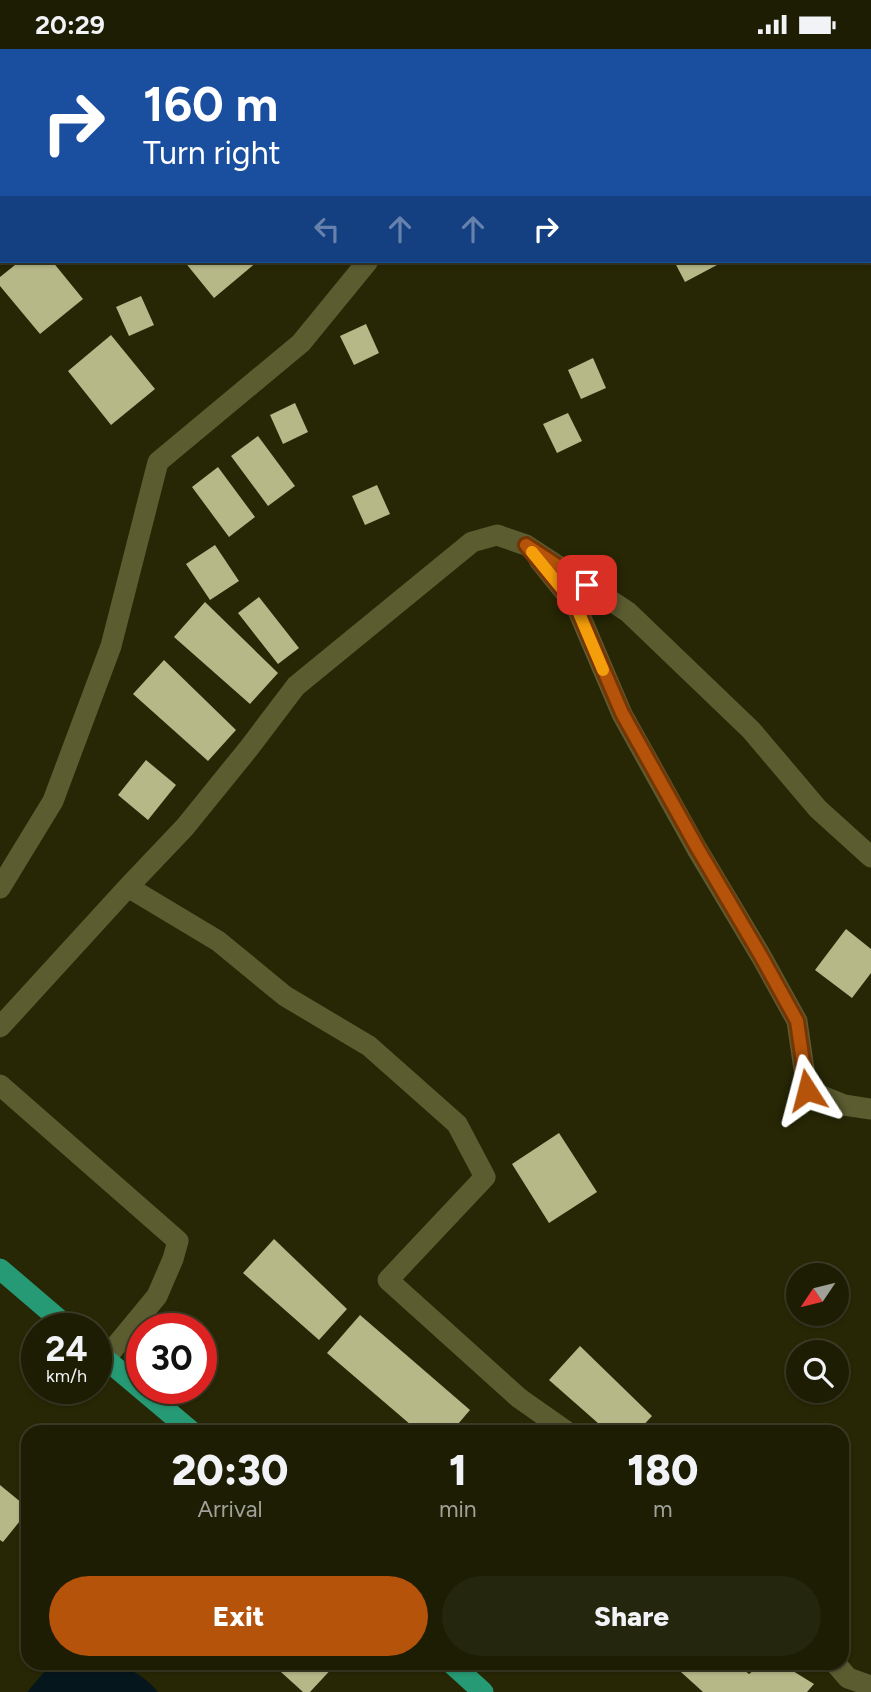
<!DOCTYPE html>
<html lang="en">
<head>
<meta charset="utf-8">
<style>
  :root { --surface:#1d1d04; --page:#25260e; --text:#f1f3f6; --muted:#a0a29a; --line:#3b3b26; --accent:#b45309 }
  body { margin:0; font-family:Figtree,sans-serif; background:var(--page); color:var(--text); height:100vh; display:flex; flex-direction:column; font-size:26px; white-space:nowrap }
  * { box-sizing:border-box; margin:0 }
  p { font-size:23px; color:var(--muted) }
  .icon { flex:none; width:38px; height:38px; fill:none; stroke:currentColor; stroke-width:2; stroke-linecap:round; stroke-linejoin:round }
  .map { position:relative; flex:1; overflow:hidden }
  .sheet { position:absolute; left:21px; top:1376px; width:828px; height:245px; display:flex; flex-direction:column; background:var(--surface); border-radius:21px; box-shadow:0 2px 5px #0004,0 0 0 2px var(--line) }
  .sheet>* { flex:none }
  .top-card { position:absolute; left:0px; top:0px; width:872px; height:214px; box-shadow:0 2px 5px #0004,0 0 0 2px var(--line); background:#1a4fa0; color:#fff; overflow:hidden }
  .needle { width:46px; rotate:235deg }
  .controls { position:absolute; left:786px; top:1214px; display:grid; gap:14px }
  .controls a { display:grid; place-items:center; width:63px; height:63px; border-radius:50%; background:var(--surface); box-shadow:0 2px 5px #0004,0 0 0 2px var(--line); font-size:35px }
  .speed { position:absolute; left:21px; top:1264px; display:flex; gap:14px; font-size:35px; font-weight:700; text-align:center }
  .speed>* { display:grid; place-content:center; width:91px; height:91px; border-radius:50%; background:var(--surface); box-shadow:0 2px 5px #0004,0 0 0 2px var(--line); line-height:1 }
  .speed small { font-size:18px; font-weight:400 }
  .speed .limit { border:10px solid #d22; background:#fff; color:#111 }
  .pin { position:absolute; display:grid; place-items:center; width:60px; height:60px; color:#fff; margin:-30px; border-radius:14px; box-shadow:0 4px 10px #0006 }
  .me { position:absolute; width:77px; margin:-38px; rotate:351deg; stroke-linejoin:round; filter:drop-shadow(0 0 5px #0008) }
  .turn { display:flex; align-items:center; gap:24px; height:147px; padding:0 28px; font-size:32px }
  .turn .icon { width:91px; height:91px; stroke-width:2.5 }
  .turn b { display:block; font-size:49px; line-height:60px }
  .lanes { display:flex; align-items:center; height:66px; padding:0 28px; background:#0003; justify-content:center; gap:35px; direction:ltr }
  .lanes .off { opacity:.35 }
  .eta { display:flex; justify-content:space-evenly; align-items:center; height:119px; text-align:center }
  .eta b { font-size:42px; font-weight:800; line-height:49px }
  .action { display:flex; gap:14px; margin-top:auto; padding:14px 28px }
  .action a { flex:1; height:80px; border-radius:42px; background:var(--accent); color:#fff; font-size:28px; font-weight:800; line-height:80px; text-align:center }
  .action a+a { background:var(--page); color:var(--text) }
  .status { display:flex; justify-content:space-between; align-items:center; height:49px; padding:0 35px; background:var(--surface); direction:ltr }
  .status svg { height:19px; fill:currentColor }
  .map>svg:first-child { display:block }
  .water { fill:#06161d }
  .building { fill:#b6b888 }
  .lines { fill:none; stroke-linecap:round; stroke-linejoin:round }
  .service { stroke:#5b5c30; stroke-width:14 }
  .minor { stroke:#5b5c30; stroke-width:21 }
  .trunk { stroke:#269a74; stroke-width:21 }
  .route-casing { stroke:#753606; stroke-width:18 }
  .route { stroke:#b45309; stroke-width:12 }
  .slow { stroke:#f59e0b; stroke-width:12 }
</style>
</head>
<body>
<div class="status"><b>20:29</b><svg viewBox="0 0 49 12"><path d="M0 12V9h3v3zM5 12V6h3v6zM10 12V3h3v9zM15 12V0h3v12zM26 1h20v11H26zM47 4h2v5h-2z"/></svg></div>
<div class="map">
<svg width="871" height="1643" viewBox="0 0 871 1643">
  <rect width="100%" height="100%" fill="#272705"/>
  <path class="water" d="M52,1614C94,1614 128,1607 158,1643H27Z"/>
  <path class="building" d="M20,212H52L83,250L40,285L0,237V228Z
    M184,212H256L257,213L214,249Z
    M674,212H714L717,216L685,233Z
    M141,247L154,276L129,287L116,258Z
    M366,275L379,304L354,316L340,287Z
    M111,286L155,340L111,376L68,322Z
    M593,309L606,339L581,350L568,321Z
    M295,354L308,383L283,395L270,366Z
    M568,364L582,392L557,404L543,375Z
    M258,387L295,437L268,457L231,407Z
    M218,418L255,468L229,488L192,438Z
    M377,436L390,465L365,476L352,447Z
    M215,496L239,532L210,551L186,515Z
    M259,548L299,599L278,615L238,564Z
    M205,553L278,624L250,655L174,588Z
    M164,611L236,681L208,712L133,645Z
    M146,711L176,736L148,771L118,746Z
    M846,880L871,900V924L852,949L815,921Z
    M559,1084L597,1143L549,1174L512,1115Z
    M274,1190L347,1260L319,1291L243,1224Z
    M360,1266L470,1361L452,1382H418L327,1304Z
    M580,1297L652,1367L638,1382H607L549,1331Z
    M0,1436L28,1459V1462L3,1493L0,1491Z
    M271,1614H337L310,1643H303Z
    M671,1614H735L749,1625L763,1614H780L814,1635L807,1643H703Z"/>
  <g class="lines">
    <path class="service" d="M677,2L679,0"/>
    <path class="minor" d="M493,0L495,2
      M548,2L550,0
      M539,511L576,557L622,665L697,800L761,907L797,972L807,1041L844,1056L871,1060
      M128,838L218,892L285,947L369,997L457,1075L485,1128L388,1231L519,1349L566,1382
      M0,839L53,752L111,597L158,413L301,294L368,212
      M0,978L128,838L185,778L249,699L296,637L472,493L497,486L526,496L628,563L751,681L818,760L871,808
      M0,1036L178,1192L173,1210L157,1247L105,1310
      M835,1614L848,1629L871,1637"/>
    <path class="trunk" d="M0,1220L69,1279
      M96,1302L191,1382
      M451,1614L483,1643"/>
  </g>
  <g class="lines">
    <g class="route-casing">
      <path id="route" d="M587,536L526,496L576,557L622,664L698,800L761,907L797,972L807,1041"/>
    </g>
    <use href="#route" class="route"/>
    <path class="slow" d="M532,503L576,557L603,621"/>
  </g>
</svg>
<div class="controls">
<a><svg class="needle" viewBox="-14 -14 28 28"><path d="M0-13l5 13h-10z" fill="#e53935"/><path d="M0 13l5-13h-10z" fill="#a0a29a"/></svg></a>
<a><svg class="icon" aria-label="search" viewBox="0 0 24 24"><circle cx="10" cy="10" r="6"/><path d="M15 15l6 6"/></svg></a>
</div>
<div class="speed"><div>24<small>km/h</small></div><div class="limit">30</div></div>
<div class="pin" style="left:587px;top:536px;background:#d93025"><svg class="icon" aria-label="arrive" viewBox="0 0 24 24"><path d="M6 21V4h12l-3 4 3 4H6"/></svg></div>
<svg class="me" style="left:807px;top:1041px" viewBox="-20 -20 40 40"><path d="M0-17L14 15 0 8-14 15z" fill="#b45309" stroke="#fff" stroke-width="4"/></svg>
<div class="top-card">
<div class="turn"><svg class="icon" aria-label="right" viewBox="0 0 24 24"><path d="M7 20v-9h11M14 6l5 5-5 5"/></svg><div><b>160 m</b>Turn right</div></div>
<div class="lanes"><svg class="icon off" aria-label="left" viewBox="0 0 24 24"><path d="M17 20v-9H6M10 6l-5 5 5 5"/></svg><svg class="icon off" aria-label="ahead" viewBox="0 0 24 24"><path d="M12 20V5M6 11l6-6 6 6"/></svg><svg class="icon off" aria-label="ahead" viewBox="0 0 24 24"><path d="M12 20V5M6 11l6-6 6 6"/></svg><svg class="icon" aria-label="right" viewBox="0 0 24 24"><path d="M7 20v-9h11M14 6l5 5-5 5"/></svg></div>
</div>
<section class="sheet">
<div class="eta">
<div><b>20:30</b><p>Arrival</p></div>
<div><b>1</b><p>min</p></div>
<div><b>180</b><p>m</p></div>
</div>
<div class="action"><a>Exit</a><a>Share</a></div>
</section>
</div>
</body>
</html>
